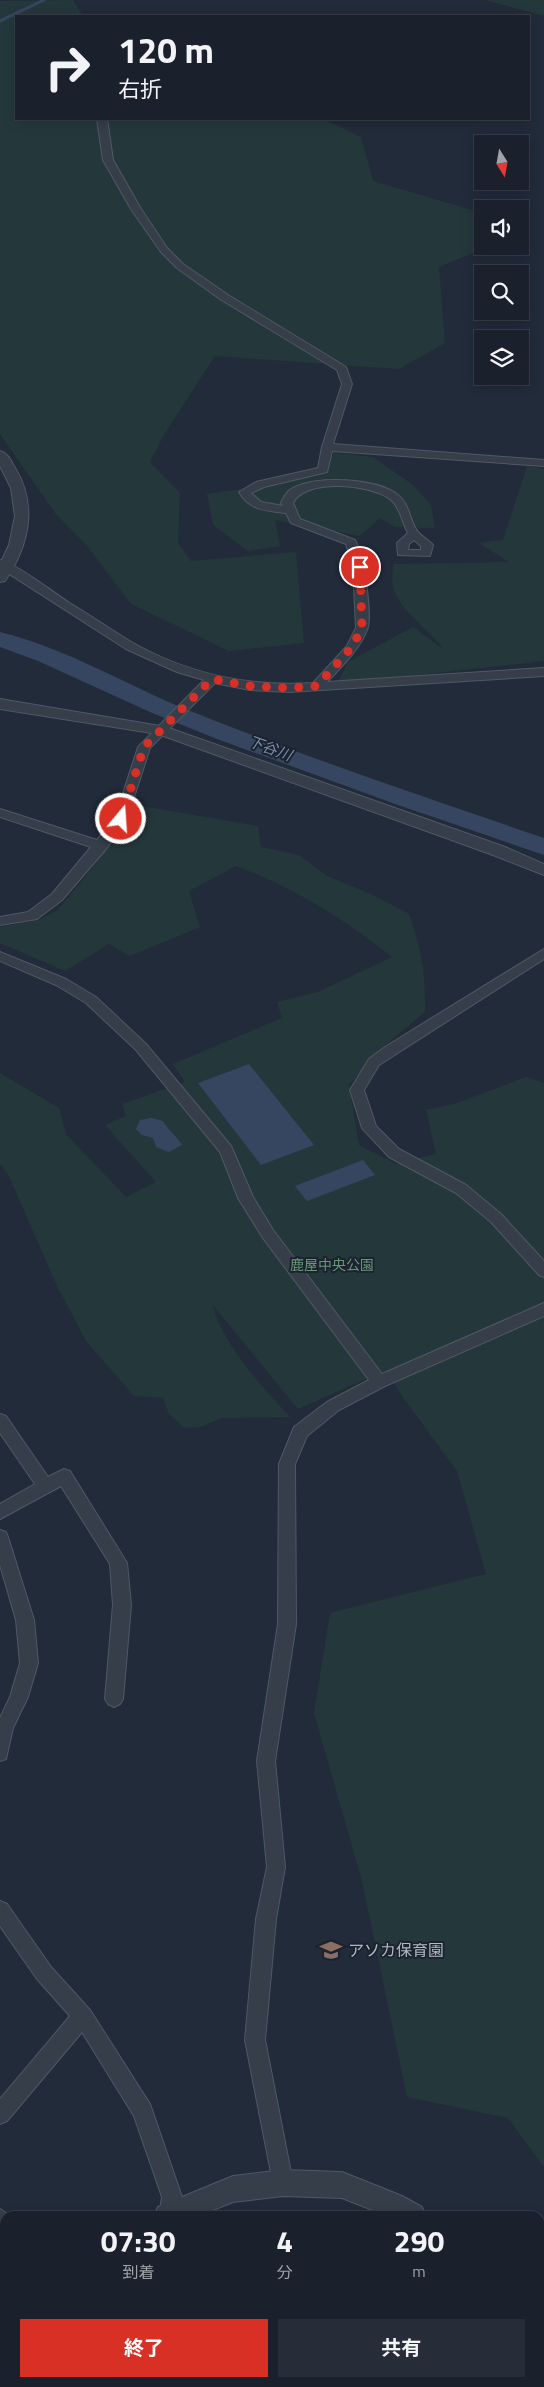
<!DOCTYPE html>
<html lang="ja">
<head>
<meta charset="utf-8">
<style>
  :root { --surface:#1a202c; --page:#272d38; --text:#f1f3f6; --muted:#9fa3a9; --line:#383e48; --accent:#d93025 }
  body { margin:0; font-family:"Titillium Web","Noto Sans JP",sans-serif; background:var(--page); color:var(--text); height:100vh; display:flex; flex-direction:column; font-size:19px; white-space:nowrap }
  * { box-sizing:border-box; margin:0 }
  p { font-size:16px; color:var(--muted) }
  .icon { flex:none; width:28px; height:28px; fill:none; stroke:currentColor; stroke-width:2; stroke-linecap:round; stroke-linejoin:round }
  .map { position:relative; flex:1; overflow:hidden }
  .side { position:absolute; left:0px; top:2211px; width:545px; height:176px; display:flex; flex-direction:column; background:var(--surface); border-radius:15px 15px 0 0; box-shadow:0 2px 12px #0003,0 0 0 1px var(--line) }
  .side>* { flex:none }
  .banner { position:absolute; left:15px; top:15px; width:515px; height:105px; border-radius:0px; box-shadow:0 2px 12px #0003,0 0 0 1px var(--line); background:#1a202c; color:var(--text); overflow:hidden }
  .needle { width:32px; rotate:169deg }
  .controls { position:absolute; left:474px; top:135px; display:grid; gap:10px }
  .controls a { display:grid; place-items:center; width:55px; height:55px; border-radius:0px; background:var(--surface); box-shadow:0 2px 12px #0003,0 0 0 1px var(--line); font-size:25px }
  .pin { position:absolute; display:grid; place-items:center; width:42px; height:42px; color:#fff; margin:-21px; border:2px solid #fff; border-radius:50%; box-shadow:0 1px 5px #0007 }
  .me { position:absolute; width:55px; margin:-28px; rotate:18deg; stroke-linejoin:round; filter:drop-shadow(0 0 4px #0008) }
  .turn { display:flex; align-items:center; gap:18px; height:105px; padding:0 20px; font-size:22px }
  .turn .icon { width:65px; height:65px; stroke-width:2.5 }
  .turn b { display:block; font-size:35px; line-height:42px }
  .eta { display:flex; justify-content:space-evenly; align-items:center; height:85px; text-align:center }
  .eta b { font-size:30px; font-weight:700; line-height:35px }
  .action { display:flex; gap:10px; margin-top:auto; padding:10px 20px }
  .action a { flex:1; height:58px; border-radius:0px; background:var(--accent); color:#fff; font-size:20px; font-weight:700; line-height:58px; text-align:center }
  .action a+a { background:var(--page); color:var(--text) }
  .map>svg:first-child { display:block }
  .green { fill:#24383b }
  .water { fill:#364661 }
  .lines { fill:none; stroke-linecap:round; stroke-linejoin:round }
  .stream { stroke:#364661; stroke-width:3 }
  .river { fill:#364661; fill-rule:evenodd }
  .minor-casing { stroke:#515865; stroke-width:2 }
  .tertiary-casing { stroke:#515865; stroke-width:2 }
  .minor { fill:#363e4a; fill-rule:evenodd }
  .tertiary { fill:#363e4a; fill-rule:evenodd }
  .route { stroke:#d93025; stroke-width:9; stroke-dasharray:0 16.2 }
  .labels { text-anchor:middle; dominant-baseline:central; stroke-width:4; stroke-linejoin:round; paint-order:stroke }
  .park-label { font-size:14px; fill:#699776; stroke:#1b232f }
  .water-label { font-size:15px; font-style:italic; fill:#7a8eae; stroke:#1b232f }
  .near-poi-label { font-size:16px; fill:#b1b8c6; stroke:#1b232f; text-anchor:start }
</style>
</head>
<body>
<div class="map">
<svg width="544" height="2387" viewBox="0 0 544 2387">
  <rect width="100%" height="100%" fill="#222b3a"/>
  <path class="green" d="M73,0L83,16H16V119H323L361,137L373,181L482,213V246H489L439,267L445,343L399,369L215,356L165,433L150,462L180,493L178,543L191,561L296,552L304,643L229,651L131,604L88,547L55,513L0,434V1Z
    M485,0H544V16Z
    M335,453L373,457L413,485L431,505L435,528L395,527L380,518L360,536L275,520L280,546L248,551L213,525L207,494L264,486L322,470Z
    M527,466L544,469V661L337,684L348,662L413,627L443,649C424,621 383,605 394,564L509,562L479,543L503,540Z
    M136,805L258,826L261,847L299,855L327,876L373,895L409,914C421,946 426,977 425,1012L378,1051L349,1085L359,1145L396,1164L436,1154L426,1110L457,1103L526,1077L544,1083V2167L508,2118L407,2097L362,1881L314,1713L330,1613L486,1574L457,1471L404,1399L386,1370L298,1409L212,1304C224,1347 260,1384 290,1417L222,1418L200,1427L184,1428L169,1414L163,1398L134,1396L86,1341L57,1286L8,1174L0,1164V1073L59,1108L66,1134L126,1197L156,1182L105,1125L126,1116L122,1104L185,1082L173,1064L282,1018L277,1002L318,992L392,957C346,920 291,886 236,866L189,891L200,927L130,956L109,944L65,971L0,943V927L39,920L58,910L95,865Z"/>
  <path class="water" d="M249,1064L314,1145L261,1165L198,1083Z
    M151,1118L163,1121C168,1130 176,1135 182,1145L169,1152L156,1147L153,1138L142,1135L136,1129L140,1120Z
    M363,1160L375,1175L307,1201L295,1186Z"/>
  <g class="lines">
    <path class="stream" d="M0,21L44,0"/>
    <path class="river" d="M0,632C66,648 126,685 188,710C305,757 425,797 544,838V855L398,805L217,739L150,712L38,661L0,647Z"/>
    <g class="minor-casing">
      <path id="minor" d="M97,119H107L113,160L141,209L167,248L183,264L228,295L346,367L352,384L333,444L544,460V466L332,451L327,472L264,487L251,493L261,502L283,506L281,503C284,497 287,491 293,488C316,475 377,478 398,495C410,504 409,521 418,532C422,537 429,540 433,545L430,556L398,555L397,543L408,533C402,522 400,507 390,499C370,484 305,478 293,503L300,519L355,540C363,553 373,616 367,630C359,650 342,666 327,682L544,668V676L289,692L250,690L215,683L150,748L127,819L106,849L62,900L37,919L0,925V917L28,912L52,894L91,847L0,817V809L97,840L115,818L138,747L204,680L177,672L126,649L0,568V560C15,563 53,592 68,602C90,615 111,630 133,643C188,674 250,687 313,683L347,646L356,628L353,567L346,544L291,523L286,513C267,511 249,510 239,492L256,482L318,468L322,447L342,384L337,370L220,299L177,268L161,252L131,209L103,160ZM414,540L421,546V550H408L409,544Z
        M544,949V959L379,1065L364,1090L376,1126L399,1149L466,1185L501,1214L544,1261V1277L539,1275L491,1222L456,1193L389,1157L362,1128L350,1090L369,1059L385,1047Z
        M0,952L66,979L96,997L146,1044L231,1146L253,1197L273,1230L382,1374L544,1303V1316L385,1386L339,1410L307,1436L295,1464L296,1624L275,1761L285,1867L276,1919L265,2040L293,2183L290,2190L283,2193L276,2190L273,2183L245,2040L256,1919L267,1867L257,1761L278,1624L279,1464L294,1427L327,1402L369,1380L263,1238L238,1198L220,1152L136,1050L86,1003L56,985L0,961Z
        M0,1414L6,1416L48,1477L64,1469L70,1471L127,1563L131,1605L123,1699L120,1704L114,1707L108,1704L105,1699L113,1605L110,1564L61,1486L0,1519V1504L35,1484L0,1433Z
        M0,1530L6,1532L8,1537L34,1620L38,1663L28,1697L13,1728L6,1759L0,1761V1718L10,1697L20,1663L16,1620L0,1565Z
        M0,1901L7,1904L51,1967L90,2010L150,2104L182,2197L179,2216H159L162,2197L134,2116L82,2032L7,2121L0,2124V2099L70,2016L37,1979L0,1926Z
        M0,2209L11,2216H5V2235L0,2233Z
        M215,2382H237L239,2387H217Z"/>
    </g>
    <g class="tertiary-casing">
      <path id="tertiary" d="M0,451C8,453 11,461 15,468C38,505 29,546 5,581L0,582V564L9,545L15,516L11,488L0,466Z
        M0,699L166,727L505,847L544,864V875L493,855L158,734L0,709Z
        M283,2170L342,2172L402,2196L422,2207L426,2216H388L342,2198L283,2196L233,2202L198,2216H154L158,2207L233,2176Z
        M540,2277L544,2278V2305L540,2304Z
        M20,2382H48L46,2387H18Z"/>
    </g>
    <use href="#minor" class="minor"/>
    <use href="#tertiary" class="tertiary"/>
  </g>
  <g class="lines">
    <path class="route" d="M121,819L144,747L212,679L250,686L289,688L317,686L352,647L362,628L360,567"/>
  </g>
  <defs>
    <g id="school-bare" transform="scale(1.725)"><path d="M0-5L7-2L0 1L-7-2ZM-4 1L0 2.5L4 1V4Q0 6-4 4Z" fill="#8d6e63" stroke="#1b232f" stroke-width="2.5" paint-order="stroke"/></g>
  </defs>
  <g fill-rule="evenodd">
    <use href="#school-bare" x="331" y="1950"/>
  </g>
  <g class="labels">
    <g class="park-label">
      <text x="332" y="1264">鹿屋中央公園</text>
    </g>
    <g class="water-label">
      <text transform="translate(270 748) rotate(20)">下谷川</text>
    </g>
    <g class="near-poi-label">
      <text x="348" y="1950">アソカ保育園</text>
    </g>
  </g>
</svg>
<div class="controls">
<a><svg class="needle" viewBox="-14 -14 28 28"><path d="M0-13l5 13h-10z" fill="#e53935"/><path d="M0 13l5-13h-10z" fill="#9fa3a9"/></svg></a>
<a><svg class="icon" aria-label="sound" viewBox="0 0 24 24"><path d="M4 9h4l5-4v14l-5-4H4zM17 9q2 3 0 6"/></svg></a>
<a><svg class="icon" aria-label="search" viewBox="0 0 24 24"><circle cx="10" cy="10" r="6"/><path d="M15 15l6 6"/></svg></a>
<a><svg class="icon" aria-label="layers" viewBox="0 0 24 24"><path d="M12 4l9 5-9 5-9-5zM3 14l9 5 9-5"/></svg></a>
</div>
<div class="pin" style="left:360px;top:567px;background:#d93025"><svg class="icon" aria-label="arrive" viewBox="0 0 24 24"><path d="M6 21V4h12l-3 4 3 4H6"/></svg></div>
<svg class="me" style="left:121px;top:819px" viewBox="-20 -20 40 40"><circle r="17" fill="#d93025" stroke="#fff" stroke-width="3"/><path d="M0-11L8 9 0 5-8 9z" fill="#fff"/></svg>
<div class="banner">
<div class="turn"><svg class="icon" aria-label="right" viewBox="0 0 24 24"><path d="M7 20v-9h11M14 6l5 5-5 5"/></svg><div><b>120 m</b>右折</div></div>
</div>
<section class="side">
<div class="eta">
<div><b>07:30</b><p>到着</p></div>
<div><b>4</b><p>分</p></div>
<div><b>290</b><p>m</p></div>
</div>
<div class="action"><a>終了</a><a>共有</a></div>
</section>
</div>
</body>
</html>
